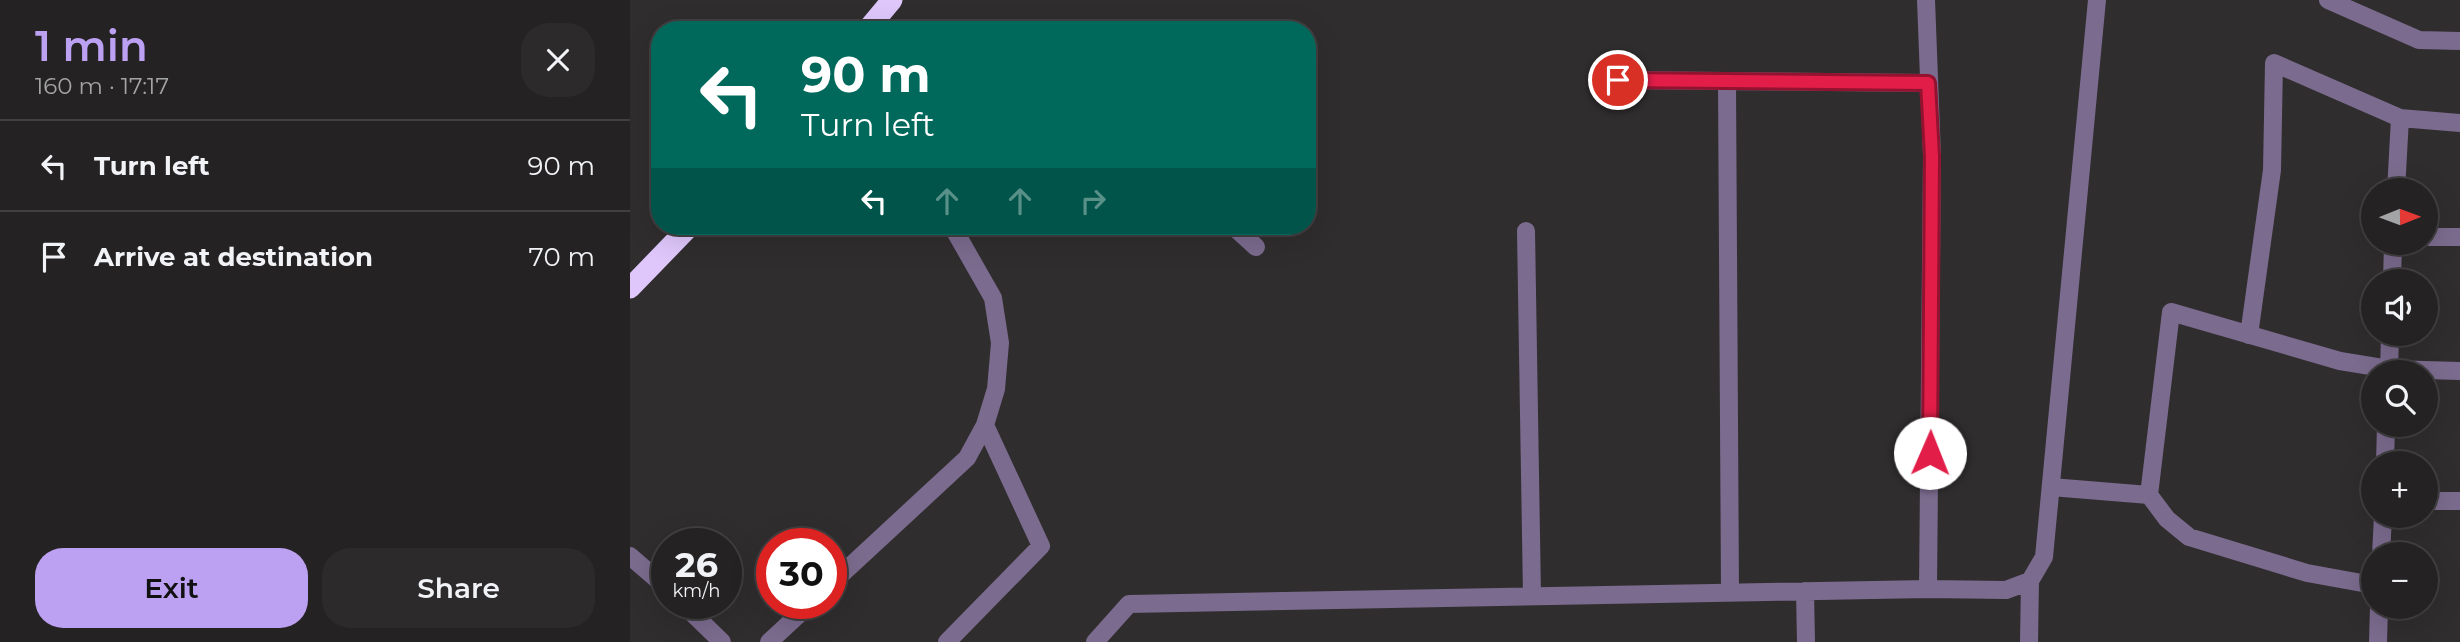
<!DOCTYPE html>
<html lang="en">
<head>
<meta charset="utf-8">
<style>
  :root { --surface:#242223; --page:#2c2a2b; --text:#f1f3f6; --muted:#a3a4a6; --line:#413f41; --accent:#bca0f2 }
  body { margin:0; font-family:Montserrat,sans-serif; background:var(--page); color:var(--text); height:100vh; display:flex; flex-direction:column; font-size:26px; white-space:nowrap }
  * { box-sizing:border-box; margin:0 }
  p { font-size:23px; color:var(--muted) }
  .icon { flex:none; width:38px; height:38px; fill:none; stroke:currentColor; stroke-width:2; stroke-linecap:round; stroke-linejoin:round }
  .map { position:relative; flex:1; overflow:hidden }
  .details { display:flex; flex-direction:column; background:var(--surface); width:630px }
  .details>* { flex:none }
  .guide { position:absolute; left:21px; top:21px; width:665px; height:214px; border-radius:28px; box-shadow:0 7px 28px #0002,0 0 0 2px var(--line); background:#00695c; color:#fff; overflow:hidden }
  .needle { width:46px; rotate:89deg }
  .tools { position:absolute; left:1731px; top:178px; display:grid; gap:14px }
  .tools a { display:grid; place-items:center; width:77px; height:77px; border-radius:50%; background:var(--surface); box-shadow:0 7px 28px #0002,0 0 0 2px var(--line); font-size:35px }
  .speed { position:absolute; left:21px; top:528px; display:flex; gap:14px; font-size:35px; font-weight:700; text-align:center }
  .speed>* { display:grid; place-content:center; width:91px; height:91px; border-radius:50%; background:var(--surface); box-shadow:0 7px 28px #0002,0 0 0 2px var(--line); line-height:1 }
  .speed small { font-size:18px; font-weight:400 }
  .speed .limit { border:10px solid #d22; background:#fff; color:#111 }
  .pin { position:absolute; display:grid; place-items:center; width:60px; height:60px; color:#fff; margin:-30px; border:4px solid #fff; border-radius:50%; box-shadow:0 2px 7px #0007 }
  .me { position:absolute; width:77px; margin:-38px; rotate:1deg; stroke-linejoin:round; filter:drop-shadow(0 0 5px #0008) }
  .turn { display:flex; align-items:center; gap:24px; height:147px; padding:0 35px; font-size:32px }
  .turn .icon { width:91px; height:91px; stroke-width:2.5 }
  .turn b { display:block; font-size:49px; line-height:60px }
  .lanes { display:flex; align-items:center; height:66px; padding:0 35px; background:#0003; justify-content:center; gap:35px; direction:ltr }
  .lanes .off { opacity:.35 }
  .round { display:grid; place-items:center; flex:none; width:74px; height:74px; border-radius:28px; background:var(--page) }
  .head { display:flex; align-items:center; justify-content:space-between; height:119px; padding:0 35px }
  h1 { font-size:42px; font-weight:600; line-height:52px; color:var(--accent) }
  .action { display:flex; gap:14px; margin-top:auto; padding:14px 35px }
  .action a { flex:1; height:80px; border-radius:28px; background:var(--accent); color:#111; font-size:28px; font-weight:600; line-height:80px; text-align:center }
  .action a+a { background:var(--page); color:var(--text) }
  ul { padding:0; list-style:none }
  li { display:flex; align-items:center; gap:21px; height:91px; padding:0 35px; border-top:2px solid var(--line) }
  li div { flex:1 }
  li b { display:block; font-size:26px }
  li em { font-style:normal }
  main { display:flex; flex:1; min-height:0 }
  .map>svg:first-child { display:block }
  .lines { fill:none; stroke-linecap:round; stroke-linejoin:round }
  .minor { stroke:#7b6b8e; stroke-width:18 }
  .highway { stroke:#dfc7fb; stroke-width:21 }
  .route-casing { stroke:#92132f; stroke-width:18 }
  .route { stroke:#e11d48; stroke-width:12 }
</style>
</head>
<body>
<main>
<section class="details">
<div class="head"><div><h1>1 min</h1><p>160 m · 17:17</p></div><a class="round"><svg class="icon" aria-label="close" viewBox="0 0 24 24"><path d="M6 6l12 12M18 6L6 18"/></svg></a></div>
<ul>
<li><svg class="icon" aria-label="left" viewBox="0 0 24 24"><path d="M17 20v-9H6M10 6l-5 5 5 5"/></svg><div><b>Turn left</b></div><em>90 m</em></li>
<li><svg class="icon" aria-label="arrive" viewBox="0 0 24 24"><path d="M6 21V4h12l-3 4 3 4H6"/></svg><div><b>Arrive at destination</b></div><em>70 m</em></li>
</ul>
<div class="action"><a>Exit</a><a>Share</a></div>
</section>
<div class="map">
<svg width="1830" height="642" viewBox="0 0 1830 642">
  <rect width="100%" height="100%" fill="#302d2f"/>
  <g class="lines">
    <path class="minor" d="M1296,0L1302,156L1298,589
      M1698,0L1789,40L1830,41
      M988,80L1298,83
      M1097,82L1100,592
      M1766,191L1770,118
      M603,226L626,247
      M896,231L902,596
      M1796,237H1830
      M1762,282L1763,243
      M1619,335L1642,170L1644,63L1770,118L1830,123
      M1759,373L1760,334
      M1755,464L1756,425
      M1421,487L1519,495
      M1796,501H1830
      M1751,555L1753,516
      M0,556L37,588
      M201,584L337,458L355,425L366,389L370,343L363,298L322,226
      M1743,585L1677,573L1559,537L1537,519L1519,495L1541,312L1710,361L1759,369L1830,371
      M1175,591L1176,642
      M53,604L92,642
      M139,642L180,604
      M317,642L411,546L355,425
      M465,642L499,604L1298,589L1376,590L1400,581
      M1399,642L1400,581L1414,557L1467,0
      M1748,642L1749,607"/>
    <path class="highway" d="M237,30L262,0
      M0,288L60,226"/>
  </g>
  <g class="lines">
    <g class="route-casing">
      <path id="route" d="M988,80L1298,83L1302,156L1300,453"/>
    </g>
    <use href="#route" class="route"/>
  </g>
</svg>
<div class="tools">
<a><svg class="needle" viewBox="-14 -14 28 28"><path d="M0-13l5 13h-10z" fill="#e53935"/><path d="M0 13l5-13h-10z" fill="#a3a4a6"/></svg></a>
<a><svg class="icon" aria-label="sound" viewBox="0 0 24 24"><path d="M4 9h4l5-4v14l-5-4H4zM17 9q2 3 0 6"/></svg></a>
<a><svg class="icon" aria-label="search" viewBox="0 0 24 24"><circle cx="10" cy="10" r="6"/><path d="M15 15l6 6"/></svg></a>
<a>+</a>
<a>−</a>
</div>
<div class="speed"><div>26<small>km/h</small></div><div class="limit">30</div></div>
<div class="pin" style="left:988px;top:80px;background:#d93025"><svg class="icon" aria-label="arrive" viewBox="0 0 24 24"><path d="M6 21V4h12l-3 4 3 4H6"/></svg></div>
<svg class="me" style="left:1300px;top:453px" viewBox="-20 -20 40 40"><circle r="19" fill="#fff"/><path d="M0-13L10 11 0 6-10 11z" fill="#e11d48"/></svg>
<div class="guide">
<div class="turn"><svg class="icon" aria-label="left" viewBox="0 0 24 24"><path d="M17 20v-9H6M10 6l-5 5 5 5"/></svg><div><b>90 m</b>Turn left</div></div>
<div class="lanes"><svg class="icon" aria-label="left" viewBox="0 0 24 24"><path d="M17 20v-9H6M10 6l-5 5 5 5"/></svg><svg class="icon off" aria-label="ahead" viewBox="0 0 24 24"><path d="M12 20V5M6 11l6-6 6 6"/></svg><svg class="icon off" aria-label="ahead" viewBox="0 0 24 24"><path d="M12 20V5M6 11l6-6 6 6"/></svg><svg class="icon off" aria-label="right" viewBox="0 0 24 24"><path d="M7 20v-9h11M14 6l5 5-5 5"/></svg></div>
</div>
</div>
</main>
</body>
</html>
